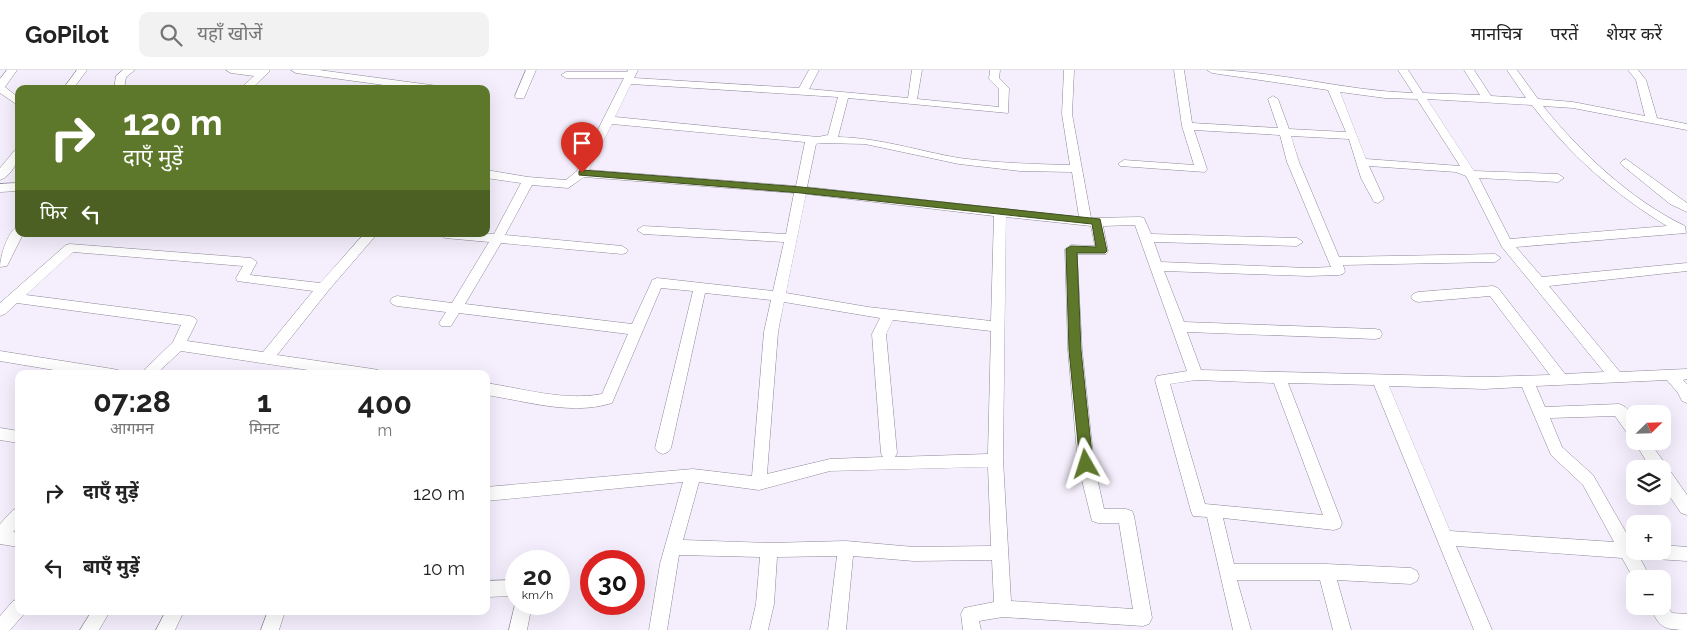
<!DOCTYPE html>
<html lang="hi">
<head>
<meta charset="utf-8">
<style>
  :root { --surface:#fff; --page:#f2f2f2; --text:#222; --muted:#767676; --line:#e0e0e0 }
  body { margin:0; font-family:Raleway,"Noto Sans Devanagari",sans-serif; background:var(--page); color:var(--text); height:100vh; display:flex; flex-direction:column; font-size:19px; white-space:nowrap }
  * { box-sizing:border-box; margin:0 }
  p { font-size:16px; color:var(--muted) }
  .icon { flex:none; width:28px; height:28px; fill:none; stroke:currentColor; stroke-width:2; stroke-linecap:round; stroke-linejoin:round }
  .map { position:relative; flex:1; overflow:hidden }
  .details { position:absolute; left:15px; top:300px; width:475px; height:245px; display:flex; flex-direction:column; background:var(--surface); border-radius:10px; box-shadow:0 5px 20px #0002 }
  .details>* { flex:none }
  .banner { position:absolute; left:15px; top:15px; width:475px; height:152px; border-radius:10px; box-shadow:0 5px 20px #0002; background:#5e782b; color:#fff; overflow:hidden }
  .needle { width:32px; rotate:67deg }
  .buttons { position:absolute; left:1626px; top:335px; display:grid; gap:10px }
  .buttons a { display:grid; place-items:center; width:45px; height:45px; border-radius:10px; background:var(--surface); box-shadow:0 5px 20px #0002; font-size:25px }
  .speed { position:absolute; left:505px; top:480px; display:flex; gap:10px; font-size:25px; font-weight:700; text-align:center }
  .speed>* { display:grid; place-content:center; width:65px; height:65px; border-radius:50%; background:var(--surface); box-shadow:0 5px 20px #0002; line-height:1 }
  .speed small { font-size:12px; font-weight:400 }
  .speed .limit { border:8px solid #d22; background:#fff; color:#111 }
  .pin { position:absolute; display:grid; place-items:center; width:42px; height:42px; color:#fff; margin:-51px -21px; border-radius:50% 50% 50% 0; rotate:-45deg; box-shadow:0 0 5px #0007 }
  .pin .icon { rotate:45deg }
  .me { position:absolute; width:55px; margin:-28px; rotate:354deg; stroke-linejoin:round; filter:drop-shadow(0 0 4px #0008) }
  .turn { display:flex; align-items:center; gap:18px; height:105px; padding:0 25px; font-size:22px }
  .turn .icon { width:65px; height:65px; stroke-width:2.5 }
  .turn b { display:block; font-size:35px; line-height:42px }
  .then { display:flex; align-items:center; height:48px; padding:0 25px; background:#0003; gap:10px; font-size:19px }
  .eta { display:flex; justify-content:space-evenly; align-items:center; height:85px; text-align:center }
  .eta b { font-size:30px; font-weight:700; line-height:35px }
  ul { padding:0; list-style:none }
  li { display:flex; align-items:center; gap:15px; height:75px; padding:0 25px }
  li div { flex:1 }
  li b { display:block; font-size:19px }
  li em { font-style:normal }
  header { display:flex; align-items:center; gap:30px; box-sizing:border-box; height:70px; padding:0 25px; background:var(--surface); border-bottom:1px solid var(--line) }
  header strong { font-size:24px }
  nav { display:flex; gap:28px; margin-inline-start:auto; font-size:18px }
  .search { width:350px; height:45px; background:var(--page); display:flex; align-items:center; gap:12px; box-sizing:border-box; padding:0 18px; border-radius:10px; color:var(--muted); font-size:19px }
  .map>svg:first-child { display:block }
  .lines { fill:none; stroke-linecap:round; stroke-linejoin:round }
  .street-casing { stroke:#8e8798; stroke-width:1 }
  .street { fill:#fff; fill-rule:evenodd }
  .route { fill:#5e782b; stroke:#3d4e1c }
</style>
</head>
<body>
<header>
<strong>GoPilot</strong>
<div class="search"><svg class="icon" aria-label="search" viewBox="0 0 24 24"><circle cx="10" cy="10" r="6"/><path d="M15 15l6 6"/></svg>यहाँ खोजें</div>
<nav><a>मानचित्र</a><a>परतें</a><a>शेयर करें</a></nav>
</header>
<div class="map">
<svg width="1687" height="560" viewBox="0 0 1687 560">
  <rect width="100%" height="100%" fill="#f5effd"/>
  <g class="lines">
    <g class="street-casing">
      <path id="street" d="M7,0H17L5,17L19,28V36L0,23V9Z
        M77,0H87L73,19H63Z
        M123,0H135L126,7L124,19H114L116,6Z
        M226,0H269L270,1L251,19H240L254,6L231,3Z
        M291,0H319L438,16L443,19H413L296,3Z
        M526,0H536L524,28H516L515,26Z
        M628,0H638L634,8L799,18L809,0H819L809,19L908,28L912,0H922L917,29L999,37V19L989,9L990,0H1000L999,8L1009,18L1008,43L848,28L838,67C881,68 918,81 959,88C996,93 1033,94 1070,95L1062,44L1064,0H1074L1072,44L1091,148L1140,147L1144,148L1151,164L1297,168L1303,172L1297,176L1154,172L1161,192L1308,198L1331,197L1287,92L1280,65L1194,60L1207,99L1205,102L1120,96L1118,94L1124,90L1194,95L1182,56L1174,0H1184L1192,53L1278,58L1268,29L1273,26L1278,29L1289,59L1346,62L1328,20L1212,3L1207,0C1277,0 1343,21 1413,23L1398,0H1408L1423,23L1480,25L1464,0H1474L1491,26L1526,28L1507,0H1517L1538,29L1573,32L1645,46L1636,10L1628,0H1638L1646,10L1657,48L1687,54V60L1573,38L1543,36C1581,83 1631,130 1685,156L1686,163L1516,177L1542,207L1687,193V201L1549,216L1620,302L1687,299V309L1683,310L1687,314V333L1682,331L1678,323L1667,310L1536,316L1545,337L1619,334C1635,339 1635,357 1635,371H1649L1687,425V445L1681,443L1662,415V399H1651L1634,371L1635,369L1630,367L1615,346L1550,348L1562,377L1593,405L1632,473L1635,474V481H1662V475L1687,477V491L1640,488L1651,509H1635V511L1622,488L1456,476L1492,560H1474L1374,315L1288,313L1342,453L1340,458L1334,460L1223,448L1234,494H1326L1411,498L1417,501L1419,506L1417,511L1411,514L1337,510L1351,560H1333L1320,510H1237L1251,560H1233L1207,447L1193,446L1191,441L1155,310L1157,306L1187,301L1135,155L1103,156L1108,181L1106,184H1077L1082,280L1094,394L1104,439H1126L1132,441L1134,446L1152,548L1149,554L1143,556L1003,547L979,551L981,560H963L961,544L964,538L994,532L992,490L914,491L853,486L846,560H828L837,486L777,487L774,534L768,560H750L756,534L760,487L679,485L667,560H649L660,494L683,412L486,431V417L693,399L752,406L764,262L771,230L705,223L671,378L668,382L663,384L658,382L655,378L693,221L661,218L612,333C571,346 527,331 486,325V313C525,319 563,331 602,324L628,264L459,243L451,256H441L439,253L446,242L397,236L392,234L390,231L392,228L397,226L452,233L489,172L445,168L439,164H494L521,113L486,108V100L528,107L566,110L577,101L624,8H566L561,5L566,2H627ZM631,14L838,27L828,65L818,67L615,47ZM1340,22L1385,28L1417,29L1460,96L1366,89ZM1427,29L1532,35C1569,84 1614,124 1667,156L1510,169L1479,108L1558,112L1564,108L1558,104L1474,101ZM612,54L805,72L796,116L589,100ZM1291,66L1349,69L1361,108L1374,132L1378,133L1384,129L1369,96L1456,102L1466,106L1502,177L1604,302L1565,304L1498,218L1493,216L1418,222L1413,224L1411,227L1413,230L1418,232L1490,226L1550,305L1484,307L1201,300L1187,262L1375,269L1380,268L1382,264L1380,260L1375,259L1184,252L1164,201L1308,206L1339,205L1343,204L1345,201L1343,195L1495,192L1501,188L1495,184L1339,187L1299,92ZM820,73L865,74L959,94L1020,101L1072,102L1079,147L807,117L816,74ZM584,107L794,123L786,164L643,156L637,160L643,164L784,172L773,221L657,208L652,210L651,213L632,254L465,234L501,173L622,184L626,183L628,180L622,176L505,165L532,115L568,118ZM806,124L994,146L991,251L868,237L786,223ZM1006,147L1091,156L1095,176L1071,175L1065,179L1068,280L1078,394L1092,451L1098,453H1119L1133,539L1011,531L1003,390ZM784,232L880,248L872,264L881,383L883,387L830,389L767,404L778,262ZM893,250L991,261L988,384L895,387L897,383L886,264ZM1196,310L1274,313L1323,445L1205,434L1170,314ZM1389,316L1484,319L1522,317L1551,385L1583,415L1614,472L1450,461ZM988,397L991,476L914,477L846,471L769,473L683,470L699,412L759,420L830,401Z
        M19,79C19,90 12,106 0,110V98L15,80Z
        M1626,89L1687,133V142L1670,134L1622,95L1620,93L1622,91Z
        M19,113V121L0,122V114Z
        M19,156V164H23L7,196L0,197C0,187 8,159 19,156Z
        M364,164H377L328,221L277,285L373,299L378,300L380,304H335L181,281L156,304H140L173,272L181,255L17,233L5,244L0,246V233L66,175L70,174L251,188L257,192L250,205L320,213ZM73,182L243,196L236,208L237,211L313,221L263,282L187,271L197,251L195,248L190,246L26,225Z
        M0,281L113,299L118,300L120,304H78L0,291Z
        M0,358L19,361V373L0,370Z
        M19,438V456L13,462L19,463V477L0,474V454L13,440Z
        M516,510V526L486,527V511Z
        M19,529V541H26L25,543L10,560H0V546L13,531Z
        M516,530V534H532L527,560H509Z
        M1662,530L1672,543L1687,544V560C1664,560 1659,558 1650,536H1662Z
        M92,541H110L99,560H80Z
        M166,541H184L175,560H156Z
        M268,541H285L279,560H261Z"/>
    </g>
    <use href="#street" class="street"/>
  </g>
  <path class="route" d="M582,100L801,117L1100,149L1107,181L1105,183H1077L1081,280L1093,394L1091,397L1086,399L1082,397L1080,394L1069,280L1066,179L1071,176L1096,177L1092,154L801,123L579,105V101Z"/>
</svg>
<div class="buttons">
<a><svg class="needle" viewBox="-14 -14 28 28"><path d="M0-13l5 13h-10z" fill="#e53935"/><path d="M0 13l5-13h-10z" fill="#767676"/></svg></a>
<a><svg class="icon" aria-label="layers" viewBox="0 0 24 24"><path d="M12 4l9 5-9 5-9-5zM3 14l9 5 9-5"/></svg></a>
<a>+</a>
<a>−</a>
</div>
<div class="speed"><div>20<small>km/h</small></div><div class="limit">30</div></div>
<div class="pin" style="left:582px;top:103px;background:#d93025"><svg class="icon" aria-label="arrive" viewBox="0 0 24 24"><path d="M6 21V4h12l-3 4 3 4H6"/></svg></div>
<svg class="me" style="left:1086px;top:394px" viewBox="-20 -20 40 40"><path d="M0-17L14 15 0 8-14 15z" fill="#5e782b" stroke="#fff" stroke-width="4"/></svg>
<div class="banner">
<div class="turn"><svg class="icon" aria-label="right" viewBox="0 0 24 24"><path d="M7 20v-9h11M14 6l5 5-5 5"/></svg><div><b>120 m</b>दाएँ मुड़ें</div></div>
<div class="then">फिर<svg class="icon" aria-label="left" viewBox="0 0 24 24"><path d="M17 20v-9H6M10 6l-5 5 5 5"/></svg></div>
</div>
<section class="details">
<div class="eta">
<div><b>07:28</b><p>आगमन</p></div>
<div><b>1</b><p>मिनट</p></div>
<div><b>400</b><p>m</p></div>
</div>
<ul>
<li><svg class="icon" aria-label="right" viewBox="0 0 24 24"><path d="M7 20v-9h11M14 6l5 5-5 5"/></svg><div><b>दाएँ मुड़ें</b></div><em>120 m</em></li>
<li><svg class="icon" aria-label="left" viewBox="0 0 24 24"><path d="M17 20v-9H6M10 6l-5 5 5 5"/></svg><div><b>बाएँ मुड़ें</b></div><em>10 m</em></li>
</ul>
</section>
</div>
</body>
</html>
